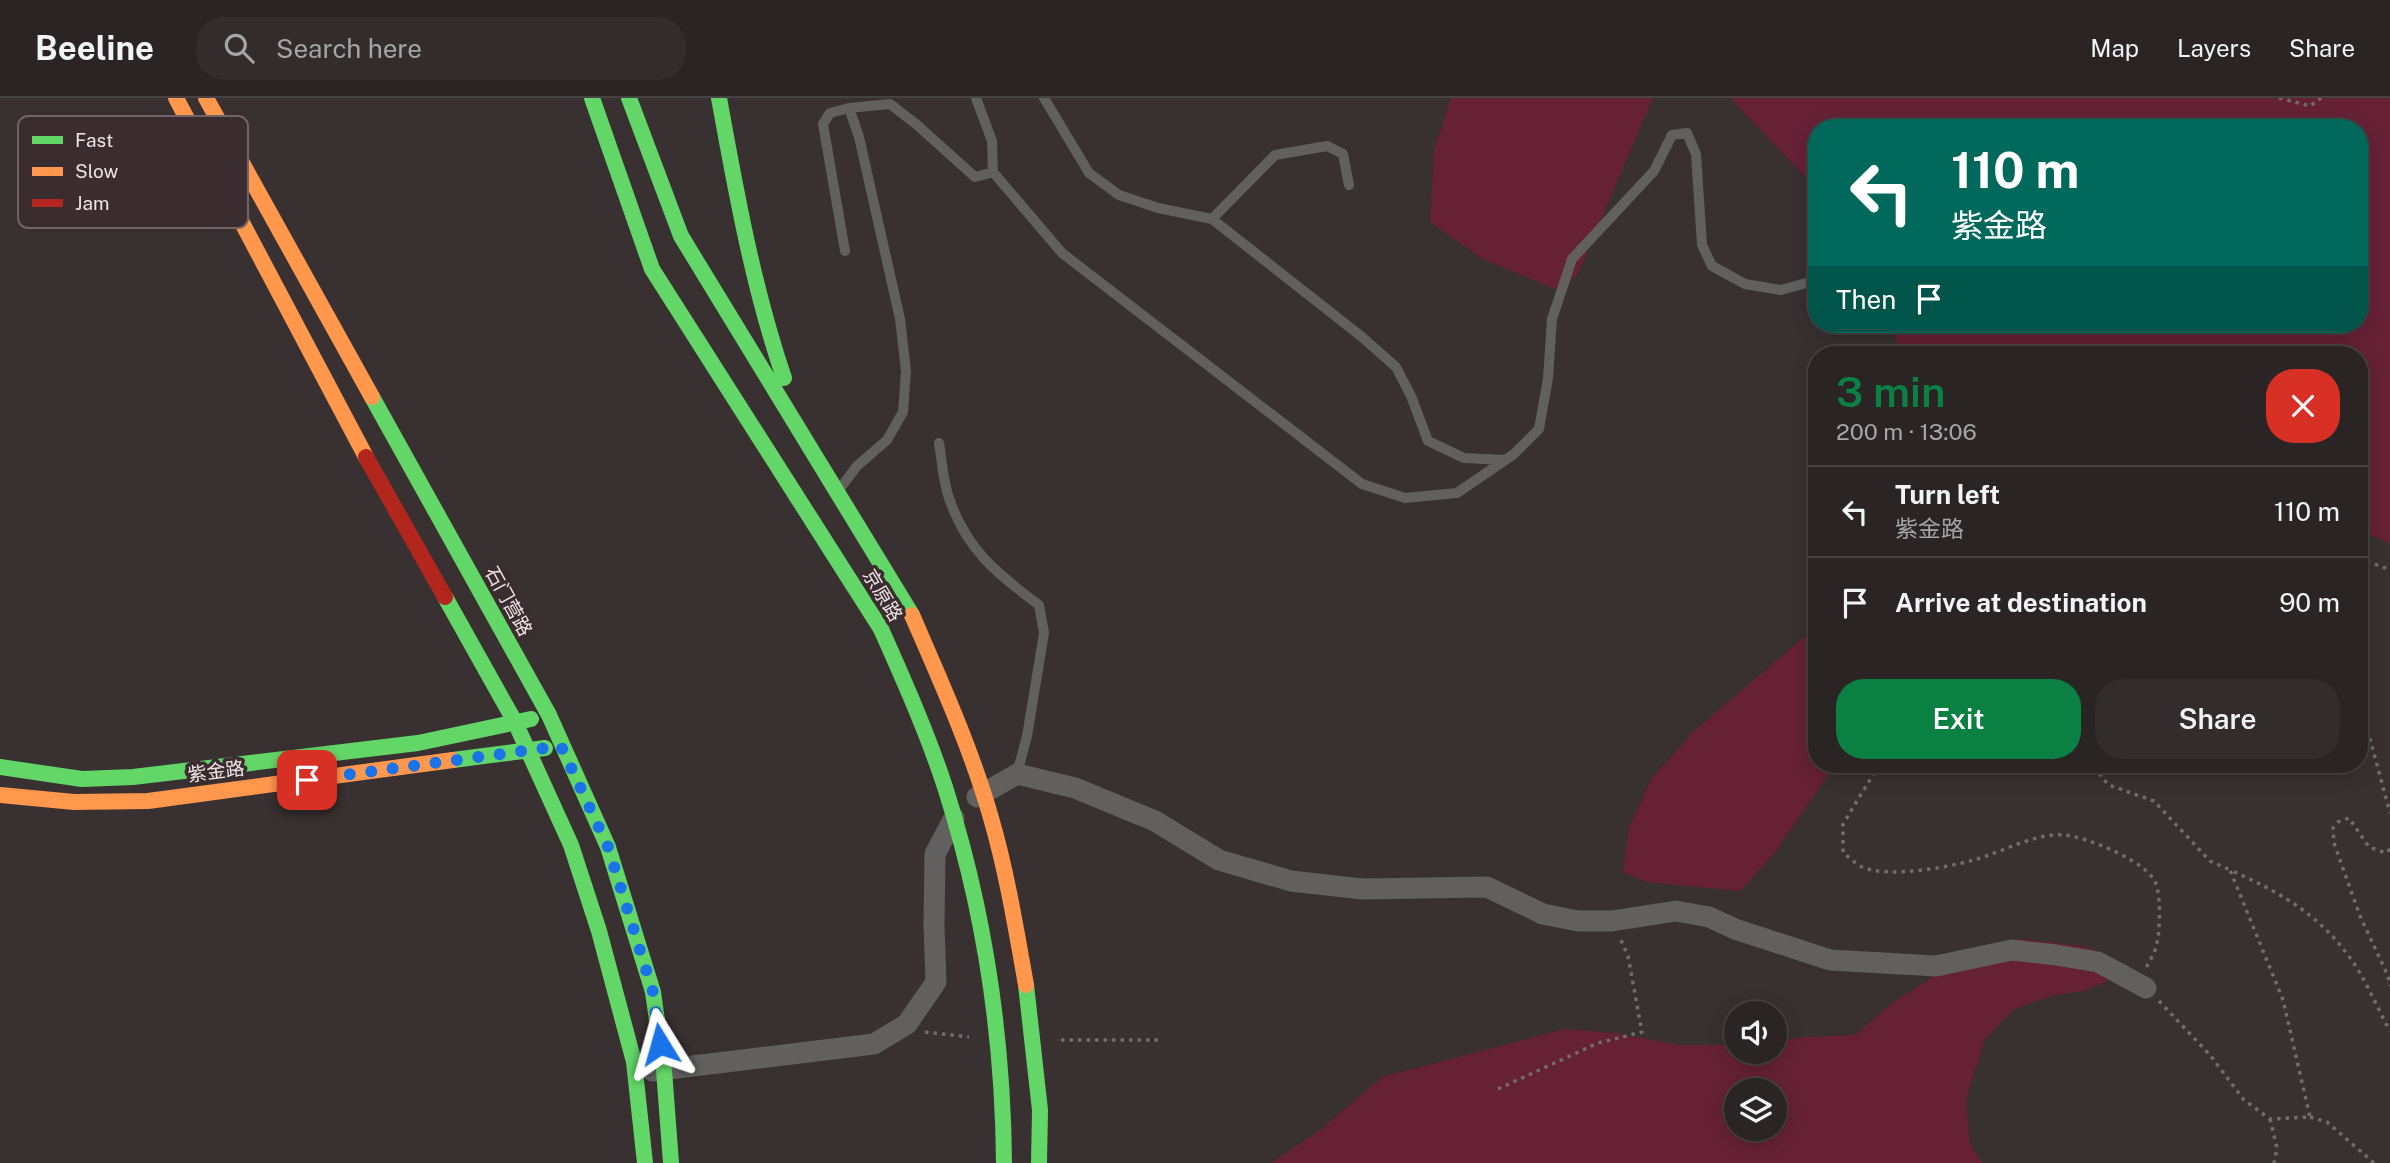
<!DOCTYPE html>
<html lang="en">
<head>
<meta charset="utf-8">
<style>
  :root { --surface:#2a2425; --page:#322c2d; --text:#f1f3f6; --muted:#a5a4a7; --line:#464142; --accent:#0b8043 }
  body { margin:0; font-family:"Public Sans","Noto Sans SC",sans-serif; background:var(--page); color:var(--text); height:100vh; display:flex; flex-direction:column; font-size:26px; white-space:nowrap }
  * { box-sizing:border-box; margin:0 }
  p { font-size:23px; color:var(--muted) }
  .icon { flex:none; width:38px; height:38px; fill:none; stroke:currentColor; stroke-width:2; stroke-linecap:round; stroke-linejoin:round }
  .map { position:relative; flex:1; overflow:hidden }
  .drawer { position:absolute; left:1808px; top:248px; width:560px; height:427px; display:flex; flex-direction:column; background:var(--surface); border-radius:28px; box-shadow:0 4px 18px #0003,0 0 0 2px var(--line) }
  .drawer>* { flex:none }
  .banner { position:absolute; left:1808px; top:21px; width:560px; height:214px; border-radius:28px; box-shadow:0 4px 18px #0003,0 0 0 2px var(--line); background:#00695c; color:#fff; overflow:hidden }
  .buttons { position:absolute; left:1724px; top:903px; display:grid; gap:14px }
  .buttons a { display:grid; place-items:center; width:63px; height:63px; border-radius:50%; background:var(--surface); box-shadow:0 4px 18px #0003,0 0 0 2px var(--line); font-size:35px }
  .pin { position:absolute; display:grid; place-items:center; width:60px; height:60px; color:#fff; margin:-30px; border-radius:14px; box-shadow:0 4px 10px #0006 }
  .me { position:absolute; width:77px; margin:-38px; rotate:352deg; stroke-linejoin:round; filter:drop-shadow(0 0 5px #0008) }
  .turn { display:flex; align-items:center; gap:24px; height:147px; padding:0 28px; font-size:32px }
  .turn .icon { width:91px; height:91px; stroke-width:2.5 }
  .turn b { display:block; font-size:49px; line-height:60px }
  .then { display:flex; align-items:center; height:66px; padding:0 28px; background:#0003; gap:14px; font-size:26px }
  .round { display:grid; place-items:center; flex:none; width:74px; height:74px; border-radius:28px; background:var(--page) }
  .summary { display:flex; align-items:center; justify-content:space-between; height:119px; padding:0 28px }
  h1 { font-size:42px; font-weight:600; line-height:52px; color:var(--accent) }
  .action { display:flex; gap:14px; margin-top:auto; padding:14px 28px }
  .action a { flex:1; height:80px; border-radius:28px; background:var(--accent); color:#fff; font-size:28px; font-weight:600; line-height:80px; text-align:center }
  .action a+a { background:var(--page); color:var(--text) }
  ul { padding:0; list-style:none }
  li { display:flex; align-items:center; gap:21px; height:91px; padding:0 28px; border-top:2px solid var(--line) }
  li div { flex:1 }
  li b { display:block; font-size:26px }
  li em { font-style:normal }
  header { display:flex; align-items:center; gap:42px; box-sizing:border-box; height:98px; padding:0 35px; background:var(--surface); border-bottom:2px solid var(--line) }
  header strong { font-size:33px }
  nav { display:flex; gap:38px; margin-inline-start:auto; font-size:24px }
  .search { width:490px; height:63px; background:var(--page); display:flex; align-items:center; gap:18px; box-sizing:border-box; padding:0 24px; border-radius:28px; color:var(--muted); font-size:26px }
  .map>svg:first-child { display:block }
  .green { fill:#662136; fill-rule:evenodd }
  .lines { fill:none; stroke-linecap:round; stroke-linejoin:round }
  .path { stroke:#716c6d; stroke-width:3.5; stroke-dasharray:3.5 5; stroke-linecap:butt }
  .lane { stroke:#625f5f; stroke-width:10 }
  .street { stroke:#625f5f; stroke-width:21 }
  .fast { stroke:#63d668; stroke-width:16 }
  .slow { stroke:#ff974d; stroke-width:16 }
  .jam { stroke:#b3261e; stroke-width:16 }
  .fast-bridge { stroke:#63d668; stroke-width:16 }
  .slow-bridge { stroke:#ff974d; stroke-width:16 }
  .route { stroke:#1a73e8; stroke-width:12; stroke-dasharray:0 21.6 }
  .labels { text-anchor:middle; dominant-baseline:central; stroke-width:7; stroke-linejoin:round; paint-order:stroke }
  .street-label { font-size:19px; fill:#eee4e6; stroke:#3b2c2f }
  .key { fill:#3b2c2f; stroke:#716366; stroke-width:2 }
  .key-label { font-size:19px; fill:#eee4e6 }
</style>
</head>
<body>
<header>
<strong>Beeline</strong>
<div class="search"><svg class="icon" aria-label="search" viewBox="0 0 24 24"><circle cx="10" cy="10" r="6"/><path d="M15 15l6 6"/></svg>Search here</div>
<nav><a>Map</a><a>Layers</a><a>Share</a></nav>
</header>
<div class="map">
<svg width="2390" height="1065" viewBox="0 0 2390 1065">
  <rect width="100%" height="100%" fill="#383031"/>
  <path class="green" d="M1451,0H1653L1578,176L1557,192L1481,160L1430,124L1434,52Z
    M1730,0H2390V445L2359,432V257H1910L1896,243V226H2359V30H1816V90Z
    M1816,529V667H1835L1773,757L1740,793L1646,784L1623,774L1629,730L1651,681L1693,634Z
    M2022,841L2088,849L2108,861L2106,884L2083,893L2054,897L2014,911L1985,941L1966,1001L1970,1046L1982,1065H1271L1319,1033L1382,979L1516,944L1564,931L1614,935L1680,947H1736V954H1774L1775,943L1804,939L1855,937L1894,904L1942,873L1980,854ZM1736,992H1774V1031H1736Z"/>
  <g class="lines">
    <path class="path" d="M2279,0L2310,8L2321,0
      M2359,460L2390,472
      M2359,627L2370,641L2390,715
      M1879,667L1843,726V754C1848,759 1854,764 1860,768C1886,782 1959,768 1986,758C2010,750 2038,735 2064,737C2087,739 2149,764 2156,786C2161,800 2160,831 2157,845C2156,853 2150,862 2146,870
      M2098,667L2101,679L2109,687L2154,703L2210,763L2230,772
      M2390,751L2386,755L2369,749L2349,720L2338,724L2333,730L2334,745L2360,818L2388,878L2390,888
      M2159,903L2210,957L2244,1002L2270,1021L2310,1019L2283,902L2230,772C2277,793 2316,814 2348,857C2365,879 2376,908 2390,933
      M925,934L969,939
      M1061,942H1158
      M1498,991L1598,945L1642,934L1628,858L1621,842
      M2310,1019L2327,1024L2374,1065
      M2270,1021L2277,1050L2274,1065"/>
    <path class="lane" d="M976,0L992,43L993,74
      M1044,0L1089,75L1119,97L1158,110L1212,121L1362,239L1396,269L1411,298L1428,343L1464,360L1505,362
      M1212,121L1275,57L1327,48L1343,56L1349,87
      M845,153L823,26L830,15L849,10
      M939,345C942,363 943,383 949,400C966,451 997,476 1039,507L1044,535L1027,638L1017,676
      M841,389L857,368L887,342L903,314L906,273L900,221L859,39L849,10L890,6L916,26L975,79L993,74L1062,155L1362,386L1405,400L1457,395L1514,356L1539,331L1548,280L1552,221L1572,161L1654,73L1672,37L1687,35L1696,56L1702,147L1712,168L1745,186L1781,192L1806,185"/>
    <path class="street" d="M977,699L1017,676L1075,690L1155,723L1219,762L1291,783L1362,791L1487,789L1543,816L1578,823H1612L1676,813L1709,819L1735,831L1830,862L1936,868L2012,852L2056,857L2098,864L2146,890
      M652,973L874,946L907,926L936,884L934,827L935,756L954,720"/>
    <path class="fast" d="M592,0L652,171L881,531
      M629,0L681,138L912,517
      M719,0C736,94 753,189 784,280
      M372,299L549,617L608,749L653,894L664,972L671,1065
      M445,499L515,624L571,747L599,833L634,964L645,1065
      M453,662L545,650
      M0,669L82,681L133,679L418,645L531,621"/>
    <path class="slow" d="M176,0L366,359
      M206,0L372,299
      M0,697L74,704L148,703L453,662"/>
    <path class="jam" d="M366,359L445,499"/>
    <path class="fast-bridge" d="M881,531C904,583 927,634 945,689C984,811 1003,937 1004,1065
      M1026,887L1040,1012L1039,1065"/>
    <path class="slow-bridge" d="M912,517C941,584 971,650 991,720C1007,775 1016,831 1026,887"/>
  </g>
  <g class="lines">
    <path class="route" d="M307,682L561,648L608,749L653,894L660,946"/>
  </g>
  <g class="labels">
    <g class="street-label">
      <text transform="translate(883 497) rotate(59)">京原路</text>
      <text transform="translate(509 503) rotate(61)">石门营路</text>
      <text transform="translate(216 673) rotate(-7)">紫金路</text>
    </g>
  </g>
  <rect x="18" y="18" width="230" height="112" rx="10" class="key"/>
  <rect x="32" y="38" width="31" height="8" fill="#63d668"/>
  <rect x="32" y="69" width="31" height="9" fill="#ff974d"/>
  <rect x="32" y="101" width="31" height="8" fill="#b3261e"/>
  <g class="key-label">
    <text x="75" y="49">Fast</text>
    <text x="75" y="80">Slow</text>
    <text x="75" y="112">Jam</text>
  </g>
</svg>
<div class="buttons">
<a><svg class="icon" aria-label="sound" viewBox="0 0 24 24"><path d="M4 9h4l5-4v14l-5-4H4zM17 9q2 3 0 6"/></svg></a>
<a><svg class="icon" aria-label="layers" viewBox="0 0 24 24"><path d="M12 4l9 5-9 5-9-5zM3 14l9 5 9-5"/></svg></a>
</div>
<div class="pin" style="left:307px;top:682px;background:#d93025"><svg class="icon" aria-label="arrive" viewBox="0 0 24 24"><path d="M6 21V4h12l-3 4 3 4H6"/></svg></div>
<svg class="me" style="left:660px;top:946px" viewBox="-20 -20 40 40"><path d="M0-17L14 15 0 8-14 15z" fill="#1a73e8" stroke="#fff" stroke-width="4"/></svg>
<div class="banner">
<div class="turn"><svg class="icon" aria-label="left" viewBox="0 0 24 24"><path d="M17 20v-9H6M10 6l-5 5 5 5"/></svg><div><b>110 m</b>紫金路</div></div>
<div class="then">Then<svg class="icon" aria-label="arrive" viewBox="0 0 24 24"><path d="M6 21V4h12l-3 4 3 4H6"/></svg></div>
</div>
<section class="drawer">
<div class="summary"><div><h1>3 min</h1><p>200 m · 13:06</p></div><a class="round" style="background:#d93025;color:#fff"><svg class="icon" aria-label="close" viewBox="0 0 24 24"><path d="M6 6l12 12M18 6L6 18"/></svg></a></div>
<ul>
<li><svg class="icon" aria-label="left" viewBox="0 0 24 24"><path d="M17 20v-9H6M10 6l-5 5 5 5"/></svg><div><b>Turn left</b><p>紫金路</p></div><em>110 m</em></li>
<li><svg class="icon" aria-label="arrive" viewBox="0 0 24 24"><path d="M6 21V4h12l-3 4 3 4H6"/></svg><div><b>Arrive at destination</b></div><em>90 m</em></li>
</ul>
<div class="action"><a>Exit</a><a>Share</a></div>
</section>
</div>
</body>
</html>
